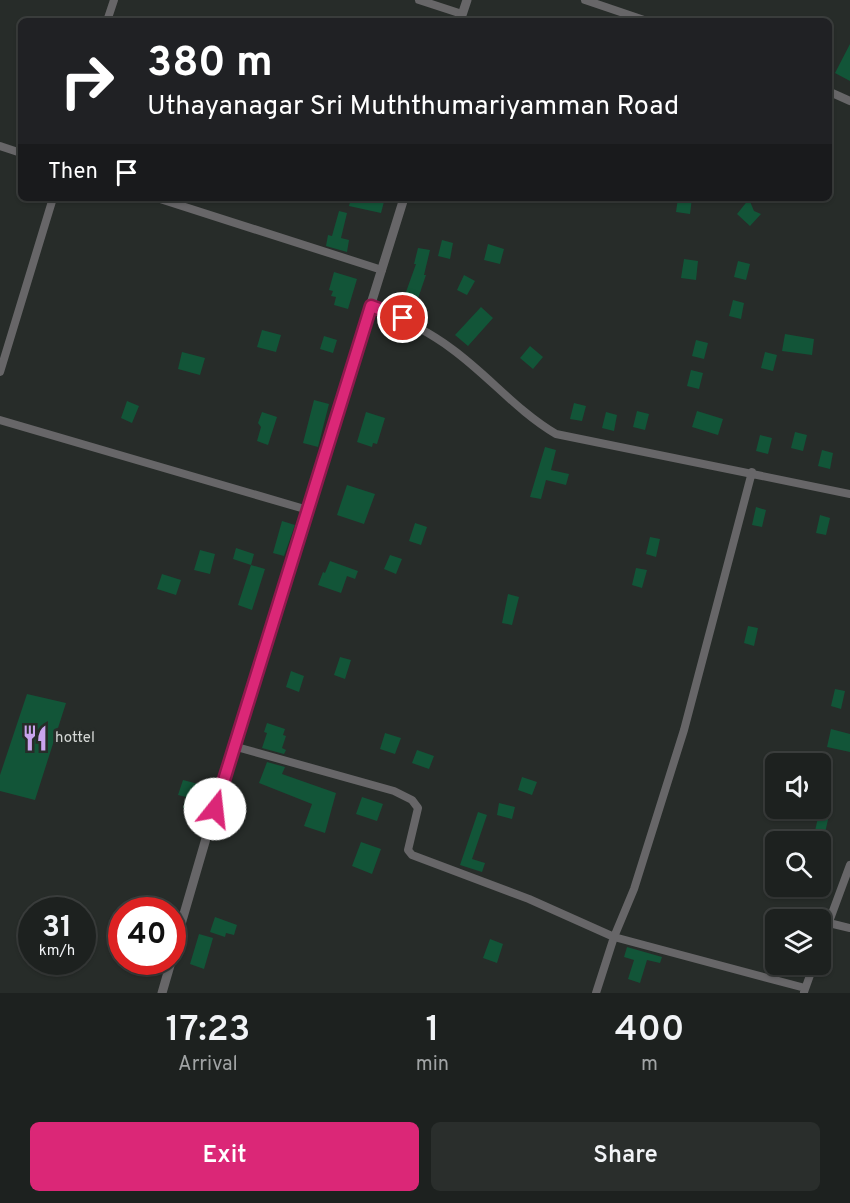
<!DOCTYPE html>
<html lang="en">
<head>
<meta charset="utf-8">
<style>
  :root { --surface:#1d211f; --page:#2a2e2c; --text:#f1f3f6; --muted:#a0a3a4; --line:#3b3e3d; --accent:#db2777 }
  body { margin:0; font-family:Overpass,sans-serif; background:var(--page); color:var(--text); height:100vh; display:flex; flex-direction:column; font-size:22px; white-space:nowrap }
  * { box-sizing:border-box; margin:0 }
  p { font-size:20px; color:var(--muted) }
  .icon { flex:none; width:33px; height:33px; fill:none; stroke:currentColor; stroke-width:2; stroke-linecap:round; stroke-linejoin:round }
  .map { position:relative; height:993px; overflow:hidden }
  .panel { display:flex; flex-direction:column; background:var(--surface); flex:1 }
  .panel>* { flex:none }
  .top-card { position:absolute; left:18px; top:18px; width:814px; height:183px; border-radius:9px; box-shadow:0 2px 4px #0004,0 0 0 2px var(--line); background:#202124; color:#fff; overflow:hidden }
  .tools { position:absolute; left:765px; top:753px; display:grid; gap:12px }
  .tools a { display:grid; place-items:center; width:66px; height:66px; border-radius:9px; background:var(--surface); box-shadow:0 2px 4px #0004,0 0 0 2px var(--line); font-size:30px }
  .speed { position:absolute; left:18px; top:897px; display:flex; gap:12px; font-size:30px; font-weight:700; text-align:center }
  .speed>* { display:grid; place-content:center; width:78px; height:78px; border-radius:50%; background:var(--surface); box-shadow:0 2px 4px #0004,0 0 0 2px var(--line); line-height:1 }
  .speed small { font-size:15px; font-weight:400 }
  .speed .limit { border:9px solid #d22; background:#fff; color:#111 }
  .pin { position:absolute; display:grid; place-items:center; width:51px; height:51px; color:#fff; margin:-26px; border:3px solid #fff; border-radius:50%; box-shadow:0 2px 6px #0007 }
  .me { position:absolute; width:66px; margin:-33px; rotate:16deg; stroke-linejoin:round; filter:drop-shadow(0 0 4px #0008) }
  .turn { display:flex; align-items:center; gap:21px; height:126px; padding:0 30px; font-size:27px }
  .turn .icon { width:78px; height:78px; stroke-width:2.5 }
  .turn b { display:block; font-size:42px; line-height:51px }
  .then { display:flex; align-items:center; height:57px; padding:0 30px; background:#0003; gap:12px; font-size:22px }
  .eta { display:flex; justify-content:space-evenly; align-items:center; height:102px; text-align:center }
  .eta b { font-size:36px; font-weight:600; line-height:42px }
  .action { display:flex; gap:12px; margin-top:auto; padding:12px 30px }
  .action a { flex:1; height:69px; border-radius:9px; background:var(--accent); color:#fff; font-size:24px; font-weight:600; line-height:69px; text-align:center }
  .action a+a { background:var(--page); color:var(--text) }
  .map>svg:first-child { display:block }
  .building { fill:#125538 }
  .lines { fill:none; stroke-linecap:round; stroke-linejoin:round }
  .minor { stroke:#676668; stroke-width:8 }
  .tertiary { stroke:#676668; stroke-width:9 }
  .route-casing { stroke:#8e194d; stroke-width:15 }
  .route { stroke:#db2777; stroke-width:10 }
  .labels { text-anchor:middle; dominant-baseline:central; stroke-width:6; stroke-linejoin:round; paint-order:stroke }
  .poi-label { font-size:15px; fill:#d5d8d6; stroke:#272c29; text-anchor:start }
</style>
</head>
<body>
<div class="map">
<svg width="850" height="993" viewBox="0 0 850 993">
  <rect width="100%" height="100%" fill="#272c29"/>
  <path class="building" d="M850,44V81L835,73Z
    M351,198H385L381,213L349,206Z
    M678,198H692L690,214L676,212Z
    M749,199L754,211L761,214L750,226L737,214Z
    M339,211L347,213L341,238L349,240L347,252L326,246L328,235L332,236Z
    M442,240L453,243L450,259L438,256Z
    M488,244L504,249L500,264L484,260Z
    M418,248L430,250L424,275H426L414,310L401,306L416,264H414Z
    M684,259L698,261L696,280L681,278Z
    M738,261L750,264L746,280L734,277Z
    M334,272L357,279L348,309L334,305L336,297L331,296L333,291L329,290Z
    M464,275L475,281L467,295L457,290Z
    M733,300L744,303L741,319L729,316Z
    M481,307L493,318L468,346L455,335Z
    M262,330L281,335L276,352L257,347Z
    M785,334L814,339L812,355L782,351Z
    M324,336L337,340L333,353L320,349Z
    M696,340L708,343L704,359L692,356Z
    M530,346L543,357L533,369L520,358Z
    M182,352L205,358L200,375L178,369Z
    M765,352L777,355L773,371L761,368Z
    M691,370L703,373L699,389L687,386Z
    M314,400L329,404L318,447L303,443Z
    M127,401L139,406L132,423L121,418Z
    M574,403L586,406L582,421L570,419Z
    M637,411L649,414L645,430L633,427Z
    M697,411L723,419L718,435L692,427Z
    M262,412L277,417L268,445L257,441L261,427L258,423Z
    M366,412L385,418L377,444L373,443L372,447L357,442Z
    M606,412L617,415L614,431L602,428Z
    M795,432L807,435L803,451L791,448Z
    M760,435L772,438L768,454L756,451Z
    M545,447L556,450L551,470L569,474L566,485L546,480L541,499L530,497Z
    M822,450L833,453L830,469L818,466Z
    M347,485L375,494L364,524L337,515Z
    M756,507L766,510L762,527L752,525Z
    M820,515L830,518L826,535L816,533Z
    M282,521L295,525L284,556L273,553Z
    M415,523L427,527L421,545L409,541Z
    M650,537L660,539L656,557L646,554Z
    M236,548L254,554L251,565L233,559Z
    M200,550L215,554L210,574L194,570Z
    M390,555L402,559L396,574L384,569Z
    M330,561L358,571L355,579L347,576L341,593L318,585L323,572L325,573Z
    M251,565L265,569L252,610L238,605Z
    M636,568L647,570L642,588L632,585Z
    M162,574L181,580L176,595L157,589Z
    M508,594L519,597L512,625L502,623Z
    M748,626L758,628L754,646L744,643Z
    M340,657L351,660L345,679L334,675Z
    M291,671L304,676L299,692L286,687Z
    M835,689L845,691L841,709L831,706Z
    M27,694L66,703L35,800L0,791V775Z
    M267,723L285,729L283,735L286,736L282,748L286,750L284,754L262,748L267,733L264,732Z
    M831,729L850,734V752L827,747Z
    M385,733L401,738L395,754L380,749Z
    M417,750L434,756L429,769L412,763Z
    M267,762L285,767L282,774L336,793L325,833L304,826L312,804L259,783Z
    M522,777L537,782L532,795L518,790Z
    M183,780L202,785L197,800L201,802L198,812L183,808L186,797L178,795Z
    M362,797L383,804L377,821L356,814Z
    M499,803L515,807L512,819L497,815Z
    M478,812L487,815L472,859L485,863L482,872L460,865Z
    M819,813L829,815L825,833L815,831Z
    M361,842L381,849L372,874L352,866Z
    M215,917L237,925L234,935L226,933L225,937L210,932Z
    M199,934L213,938L204,969L190,964Z
    M490,939L503,944L497,963L483,958Z
    M627,947L662,957L660,963L647,960L640,983L628,979L634,960L624,957Z"/>
  <g class="lines">
    <path class="minor" d="M419,0L462,14
      M585,0L647,21
      M107,21L114,0
      M830,92L850,101
      M0,146L21,153
      M157,198L382,270
      M371,306C399,317 427,330 452,349C489,376 517,411 556,434L850,494
      M0,372L53,198
      M0,420L308,510
      M233,746L394,791L412,800L418,808L408,850L412,855L529,899L614,937L805,988
      M829,923L850,928
      M820,946L850,865
      M804,992L814,964
      M596,993L614,937L634,889L684,730L752,472"/>
    <path class="tertiary" d="M460,21L467,0
      M172,955L233,746L404,198
      M162,993L171,962"/>
  </g>
  <g class="lines">
    <g class="route-casing">
      <path id="route" d="M215,809L371,306L403,318"/>
    </g>
    <use href="#route" class="route"/>
  </g>
  <defs>
    <g id="restaurant-bare" transform="scale(2.07)"><path d="M-5-6h1v4h1v-4h1v4h1v-4h1v5L-1.5 .5V6h-2V.5L-5-1ZM5-6V6H3V1.5H1.5Q1.5-4 5-6Z" fill="#c9a5ee" stroke="#272c29" stroke-width="2.5" paint-order="stroke"/></g>
  </defs>
  <g fill-rule="evenodd">
    <use href="#restaurant-bare" x="35" y="738"/>
  </g>
  <g class="labels">
    <g class="poi-label">
      <text x="55" y="738">hottel</text>
    </g>
  </g>
</svg>
<div class="tools">
<a><svg class="icon" aria-label="sound" viewBox="0 0 24 24"><path d="M4 9h4l5-4v14l-5-4H4zM17 9q2 3 0 6"/></svg></a>
<a><svg class="icon" aria-label="search" viewBox="0 0 24 24"><circle cx="10" cy="10" r="6"/><path d="M15 15l6 6"/></svg></a>
<a><svg class="icon" aria-label="layers" viewBox="0 0 24 24"><path d="M12 4l9 5-9 5-9-5zM3 14l9 5 9-5"/></svg></a>
</div>
<div class="speed"><div>31<small>km/h</small></div><div class="limit">40</div></div>
<div class="pin" style="left:403px;top:318px;background:#d93025"><svg class="icon" aria-label="arrive" viewBox="0 0 24 24"><path d="M6 21V4h12l-3 4 3 4H6"/></svg></div>
<svg class="me" style="left:215px;top:809px" viewBox="-20 -20 40 40"><circle r="19" fill="#fff"/><path d="M0-13L10 11 0 6-10 11z" fill="#db2777"/></svg>
<div class="top-card">
<div class="turn"><svg class="icon" aria-label="right" viewBox="0 0 24 24"><path d="M7 20v-9h11M14 6l5 5-5 5"/></svg><div><b>380 m</b>Uthayanagar Sri Muththumariyamman Road</div></div>
<div class="then">Then<svg class="icon" aria-label="arrive" viewBox="0 0 24 24"><path d="M6 21V4h12l-3 4 3 4H6"/></svg></div>
</div>
</div>
<section class="panel">
<div class="eta">
<div><b>17:23</b><p>Arrival</p></div>
<div><b>1</b><p>min</p></div>
<div><b>400</b><p>m</p></div>
</div>
<div class="action"><a>Exit</a><a>Share</a></div>
</section>
</body>
</html>
